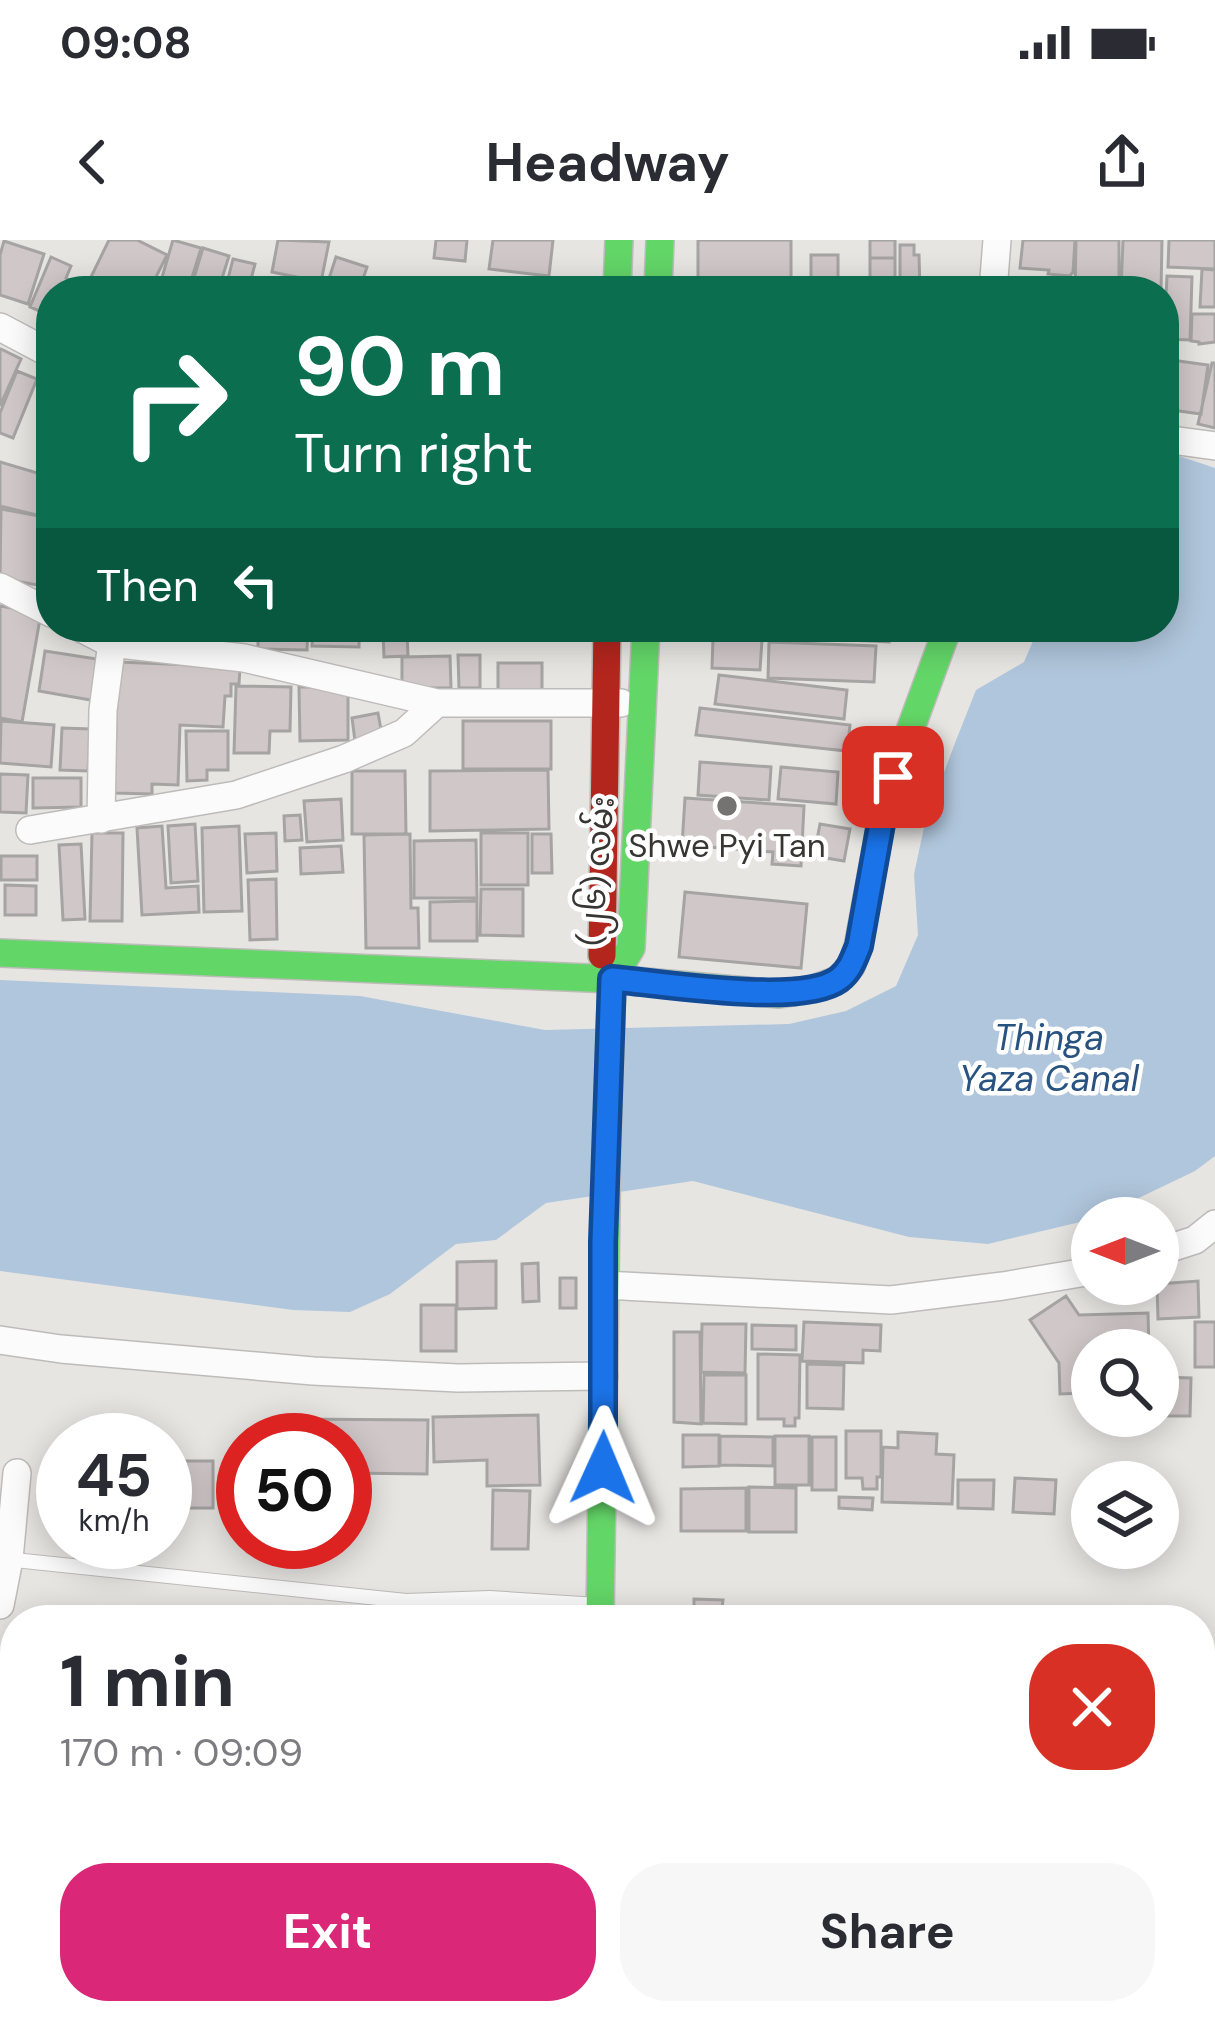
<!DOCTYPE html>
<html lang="en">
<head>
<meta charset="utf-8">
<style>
  :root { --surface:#fff; --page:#f7f7f7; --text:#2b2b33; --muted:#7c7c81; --accent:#db2777 }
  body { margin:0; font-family:"DM Sans","Noto Sans Myanmar",sans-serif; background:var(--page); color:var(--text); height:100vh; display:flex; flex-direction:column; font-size:45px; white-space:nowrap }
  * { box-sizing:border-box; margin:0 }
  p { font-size:39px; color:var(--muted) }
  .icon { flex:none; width:66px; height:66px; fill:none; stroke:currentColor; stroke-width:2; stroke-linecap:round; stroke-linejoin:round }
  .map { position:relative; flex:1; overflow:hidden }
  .side { position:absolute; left:0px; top:1365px; width:1215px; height:420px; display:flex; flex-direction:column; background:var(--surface); border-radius:48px 48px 0 0; box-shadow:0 6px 30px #0003 }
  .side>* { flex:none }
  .guide { position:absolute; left:36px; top:36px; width:1143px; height:366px; border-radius:48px; box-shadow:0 6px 30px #0003; background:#0b6e4f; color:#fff; overflow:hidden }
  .needle { width:78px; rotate:270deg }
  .controls { position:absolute; left:1071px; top:957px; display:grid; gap:24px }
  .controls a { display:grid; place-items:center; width:108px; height:108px; border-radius:50%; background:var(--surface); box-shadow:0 6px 30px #0003; font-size:60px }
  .speed { position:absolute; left:36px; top:1173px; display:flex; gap:24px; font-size:60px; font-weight:700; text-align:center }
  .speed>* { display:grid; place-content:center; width:156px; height:156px; border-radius:50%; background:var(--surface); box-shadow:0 6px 30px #0003; line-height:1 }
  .speed small { font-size:30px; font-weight:400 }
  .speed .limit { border:18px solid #d22; background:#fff; color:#111 }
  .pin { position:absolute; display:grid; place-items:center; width:102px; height:102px; color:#fff; margin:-51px; border-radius:24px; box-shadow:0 6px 18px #0006 }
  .me { position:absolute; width:132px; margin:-66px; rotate:1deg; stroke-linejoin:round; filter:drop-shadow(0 0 9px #0008) }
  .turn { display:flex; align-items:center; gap:42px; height:252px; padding:0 60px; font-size:54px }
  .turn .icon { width:156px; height:156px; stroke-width:2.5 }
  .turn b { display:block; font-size:84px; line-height:102px }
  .then { display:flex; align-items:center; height:114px; padding:0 60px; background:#0003; gap:24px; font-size:45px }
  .round { display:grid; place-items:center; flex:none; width:126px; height:126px; border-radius:48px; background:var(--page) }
  .head { display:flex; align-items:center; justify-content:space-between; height:204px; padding:0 60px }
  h1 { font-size:72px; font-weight:700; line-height:90px }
  .primary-button { display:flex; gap:24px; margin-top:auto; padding:24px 60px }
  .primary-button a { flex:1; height:138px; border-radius:48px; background:var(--accent); color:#fff; font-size:48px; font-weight:700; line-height:138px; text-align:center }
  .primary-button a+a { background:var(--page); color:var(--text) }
  .status { display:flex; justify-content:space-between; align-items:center; height:84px; padding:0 60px; background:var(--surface); direction:ltr }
  .status svg { height:33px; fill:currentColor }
  header { display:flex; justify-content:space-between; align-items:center; height:156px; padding:0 60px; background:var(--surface); font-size:54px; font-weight:700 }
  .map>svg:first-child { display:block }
  .water { fill:#b0c6dc }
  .building { fill:#d0c7c9; stroke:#a6a4a3; stroke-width:3 }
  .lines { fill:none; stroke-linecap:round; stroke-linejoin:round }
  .lane-casing { stroke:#bebcba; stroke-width:16 }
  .street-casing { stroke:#bebcba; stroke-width:30 }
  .fast-casing { stroke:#bebcba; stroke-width:30 }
  .slow-casing { stroke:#bebcba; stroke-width:30 }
  .jam-casing { stroke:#bebcba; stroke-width:30 }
  .lane { stroke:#fbfbfb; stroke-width:14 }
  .street { stroke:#fbfbfb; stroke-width:27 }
  .fast { stroke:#63d668; stroke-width:27 }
  .slow { stroke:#ff974d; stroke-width:27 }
  .jam { stroke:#b3261e; stroke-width:27 }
  .route-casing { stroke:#114b97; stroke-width:30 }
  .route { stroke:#1a73e8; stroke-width:21 }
  .poi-dot { fill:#757371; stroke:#fff; stroke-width:4.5 }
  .labels { text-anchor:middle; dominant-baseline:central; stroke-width:9; stroke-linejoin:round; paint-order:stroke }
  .poi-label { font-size:33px; fill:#373634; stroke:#fff }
  .street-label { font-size:33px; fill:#373634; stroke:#fff }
  .water-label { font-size:36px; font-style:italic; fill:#285380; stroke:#fff }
</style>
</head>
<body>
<div class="status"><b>09:08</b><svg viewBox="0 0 49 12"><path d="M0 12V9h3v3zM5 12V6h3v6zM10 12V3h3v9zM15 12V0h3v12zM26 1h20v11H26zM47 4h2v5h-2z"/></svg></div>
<header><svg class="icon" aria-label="back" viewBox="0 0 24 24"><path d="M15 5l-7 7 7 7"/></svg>Headway<svg class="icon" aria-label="share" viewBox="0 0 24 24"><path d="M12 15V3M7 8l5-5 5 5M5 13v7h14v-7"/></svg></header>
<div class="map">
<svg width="1215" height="1785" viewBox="0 0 1215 1785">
  <rect width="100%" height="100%" fill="#e7e5e2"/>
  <path class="water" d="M1164,211L1215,228V916L1195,931L1097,978L988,1004L909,997L693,941L546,963L496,1000L456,1004L390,1054L350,1072L293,1070L0,1031V740L360,756L545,790L789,784L846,771L896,746L918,695L914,634L925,583L955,503L976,450L1024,422L1039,387H1164Z"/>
  <path class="building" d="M109,0H137L167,15L149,51H115L90,39Z
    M173,0L201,8L188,51H158Z
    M278,0L329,2L321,42L272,32Z
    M436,0H467L465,21L434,18Z
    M493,0H553L549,36L489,29Z
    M698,0H791V45H698Z
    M870,0H895V18H870Z
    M1023,0H1075L1073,32L1070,36L1048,34L1049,30L1020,28Z
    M1076,0H1119V51H1075Z
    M1123,0H1162L1161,51H1121Z
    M1169,0H1215V29L1168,27Z
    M4,1L44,14L28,64L0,55V15Z
    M900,5H914V15H919L920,49H900Z
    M203,8L229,16L218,51H190Z
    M811,15H838V44H811Z
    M51,17L71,26L66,38L74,42L70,51H51V76L30,67Z
    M336,17L367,27L359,51H325Z
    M870,18H895V45H870Z
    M233,19L255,24L248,51H225Z
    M1202,29L1215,30V67H1200Z
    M1167,36L1192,37L1190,100L1164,99Z
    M490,42L543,44V51H490Z
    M1192,74H1215V102L1199,104V102L1191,101Z
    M1,109L21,119L0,166V110Z
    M1164,119L1208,125L1201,174L1164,169Z
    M1212,123H1215V188L1198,184Z
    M17,131L37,139L13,198L0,193V173Z
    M0,222L51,237L49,278L0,266Z
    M1,269L50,278L37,345L0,338Z
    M0,366L41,373L22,482L0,478Z
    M258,387H308L307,410L258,409Z
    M313,387H359V407L312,406Z
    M710,387H760V395L710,394Z
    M767,387H823L822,399L766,398Z
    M829,387H890L889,402L828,399Z
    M383,392H407L408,416L384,417Z
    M713,398L762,400L760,430L712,428Z
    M769,402L876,406L874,442L768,438Z
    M45,411L103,420L96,461L39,451Z
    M458,415H480V448H459Z
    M450,416L451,448H402V417Z
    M118,422L240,427L239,444H231V456H225L223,487L180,485L178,545L152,544V554L114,553Z
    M498,423H542V453H498Z
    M719,435L847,450L844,479L715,464Z
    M236,446L291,447L290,491H270L269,513H234Z
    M299,447H348V500L300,501Z
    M700,468L850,485L847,511L696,495Z
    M378,473L382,495L355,501L352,478Z
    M1,481L54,485L51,527L0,523Z
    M463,481H551V529H463Z
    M62,488L90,489L88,531L60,530Z
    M186,491H228V530H207V540L187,541Z
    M700,522L771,527L769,560L698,555Z
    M781,527L838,532L836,564L778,559Z
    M548,530L549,589L430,591V531Z
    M352,531H405L406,594H352Z
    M0,534L28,535L26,573L0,572Z
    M33,538H81V567L33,568Z
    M685,558L804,566L801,626L772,624L773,612L682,605Z
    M341,559L343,600L307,602L304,561Z
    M300,575L302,600L285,601L284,576Z
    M195,584L198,641L171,643L168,586Z
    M820,584L850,589L844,621L814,616Z
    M162,586L166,648L198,646L199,672L142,675L137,588Z
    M239,586L242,671L204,672L202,588Z
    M92,593H123L122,681H90Z
    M276,593L277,631L247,633L245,594Z
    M481,593H528V645H481Z
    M410,594L411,668H418L419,708H366L364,595Z
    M532,594H551L552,633H532Z
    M476,600L477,658H414V601Z
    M81,604L85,679L63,680L59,605Z
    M341,606L343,632L301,634L300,608Z
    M1,616H37V640H1Z
    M276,639L277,699L250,700L248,640Z
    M5,645L36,646V675H5Z
    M481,649H523V696L480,695Z
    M685,652L807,664L801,728L679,717Z
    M477,661V701H430V662Z
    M496,1021V1068L457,1069V1022Z
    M538,1023L539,1061L523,1062L522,1024Z
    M560,1038H576V1068H560Z
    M1198,1041L1199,1077L1158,1079L1157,1044Z
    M1066,1056L1079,1075L1148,1073L1149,1110H1092V1165L1084,1166V1153L1060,1154L1059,1123L1030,1080Z
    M421,1065H456V1111H421Z
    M804,1082L881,1085L880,1111L863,1110V1123L802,1121Z
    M1195,1082H1215V1127H1195Z
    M702,1084H746L745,1133L701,1132Z
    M752,1085L796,1086V1110L752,1109Z
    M674,1092H700L701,1184L674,1182Z
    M758,1114L800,1115L799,1178H795V1186H784V1179H758Z
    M807,1124L844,1125L843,1169L807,1168Z
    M704,1135H746V1184L703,1183Z
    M1160,1137L1191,1138L1190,1176H1160Z
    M538,1175L540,1245L487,1246V1220L434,1222L433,1177Z
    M288,1179L428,1180L427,1234L345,1233V1200H288Z
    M846,1191H881V1237H877V1249H863L862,1238H846Z
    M898,1192L937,1194L936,1214L954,1215L952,1264L882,1262L883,1207L898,1208Z
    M683,1195H719V1226L683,1227Z
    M720,1196L773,1197V1226L720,1225Z
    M775,1196H809V1245H775Z
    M812,1197H836V1250H812Z
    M165,1221H213V1268H165Z
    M1015,1238L1056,1240L1054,1274L1013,1272Z
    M958,1240H994L993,1269L958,1268Z
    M749,1247L796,1248V1292H749Z
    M746,1248V1291H681V1249Z
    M493,1250L530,1251L528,1309H492Z
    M839,1257L873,1258L872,1270L839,1268Z
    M694,1359L723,1360L722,1368L806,1369V1380H694Z
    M0,1534L15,1535V1618L0,1617Z
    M1200,1534H1215V1663L1200,1662Z
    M0,1637L15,1638V1701L0,1700Z"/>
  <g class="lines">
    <g class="lane-casing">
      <path id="lane" d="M5,1319L406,1361L490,1358L598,1365"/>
    </g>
    <g class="street-casing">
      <path id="street" d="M993,51L997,0
        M0,87L51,114
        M1164,199L1215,206
        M0,347L51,373
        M79,387L110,403L244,418L437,463
        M101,579L103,470L114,387
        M30,590L236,555L344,519L404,493L437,463H621
        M1158,1012L1195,1000L1215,984
        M604,1045L891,1060L1003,1046L1092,1031
        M0,1100L61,1109L313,1131L458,1138L604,1136
        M0,1365L9,1319L17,1233"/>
    </g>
    <g class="fast-casing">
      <path id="fast" d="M617,51L619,0
        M658,51L660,0
        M0,713L612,739L779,754L813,749L838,740L851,726L858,707L882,578L893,537L948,387
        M612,739L631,708L646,387
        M600,1380L607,899L612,739L602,715
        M0,1766L15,1767"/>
    </g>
    <g class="slow-casing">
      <path id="slow" d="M60,1770L283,1785
        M632,1770L637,1785"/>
    </g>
    <g class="jam-casing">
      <path id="jam" d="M602,715L607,387"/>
    </g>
    <use href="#lane" class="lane"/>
    <use href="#street" class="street"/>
    <use href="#fast" class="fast"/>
    <use href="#slow" class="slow"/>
    <use href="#jam" class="jam"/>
  </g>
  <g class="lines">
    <g class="route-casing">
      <path id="route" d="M603,1228V1002L612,739C661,743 802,767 839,739C850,731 854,718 859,706L882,578L893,537"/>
    </g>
    <use href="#route" class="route"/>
  </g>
  <circle class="poi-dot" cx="727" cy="566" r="12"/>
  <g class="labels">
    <g class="poi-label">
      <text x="727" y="605">Shwe Pyi Tan</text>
    </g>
    <g class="street-label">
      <text transform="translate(596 631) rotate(-85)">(၂၆) လမ်း</text>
    </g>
    <g class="water-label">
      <text x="1049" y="797">Thinga<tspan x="1049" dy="41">Yaza Canal</tspan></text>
    </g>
  </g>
</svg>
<div class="controls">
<a><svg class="needle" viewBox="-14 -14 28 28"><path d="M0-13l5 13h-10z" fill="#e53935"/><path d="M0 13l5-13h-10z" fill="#7c7c81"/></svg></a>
<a><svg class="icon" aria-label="search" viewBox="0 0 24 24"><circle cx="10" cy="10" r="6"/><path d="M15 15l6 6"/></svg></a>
<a><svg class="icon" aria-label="layers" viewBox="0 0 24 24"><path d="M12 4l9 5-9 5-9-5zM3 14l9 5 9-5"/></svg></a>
</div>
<div class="speed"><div>45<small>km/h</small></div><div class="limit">50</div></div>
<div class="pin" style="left:893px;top:537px;background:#d93025"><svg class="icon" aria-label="arrive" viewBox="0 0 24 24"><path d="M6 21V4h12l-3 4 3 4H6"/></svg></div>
<svg class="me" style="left:603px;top:1228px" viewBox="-20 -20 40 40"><path d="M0-17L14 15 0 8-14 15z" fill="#1a73e8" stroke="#fff" stroke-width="4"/></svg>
<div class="guide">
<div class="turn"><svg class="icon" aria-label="right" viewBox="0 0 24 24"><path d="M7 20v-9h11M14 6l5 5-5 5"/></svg><div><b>90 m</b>Turn right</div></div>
<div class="then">Then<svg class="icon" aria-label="left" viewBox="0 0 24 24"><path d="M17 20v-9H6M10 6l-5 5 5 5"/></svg></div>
</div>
<section class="side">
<div class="head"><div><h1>1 min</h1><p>170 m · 09:09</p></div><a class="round" style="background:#d93025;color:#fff"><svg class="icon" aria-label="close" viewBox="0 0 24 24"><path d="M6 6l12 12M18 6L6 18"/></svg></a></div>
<div class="primary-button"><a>Exit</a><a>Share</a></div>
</section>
</div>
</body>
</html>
